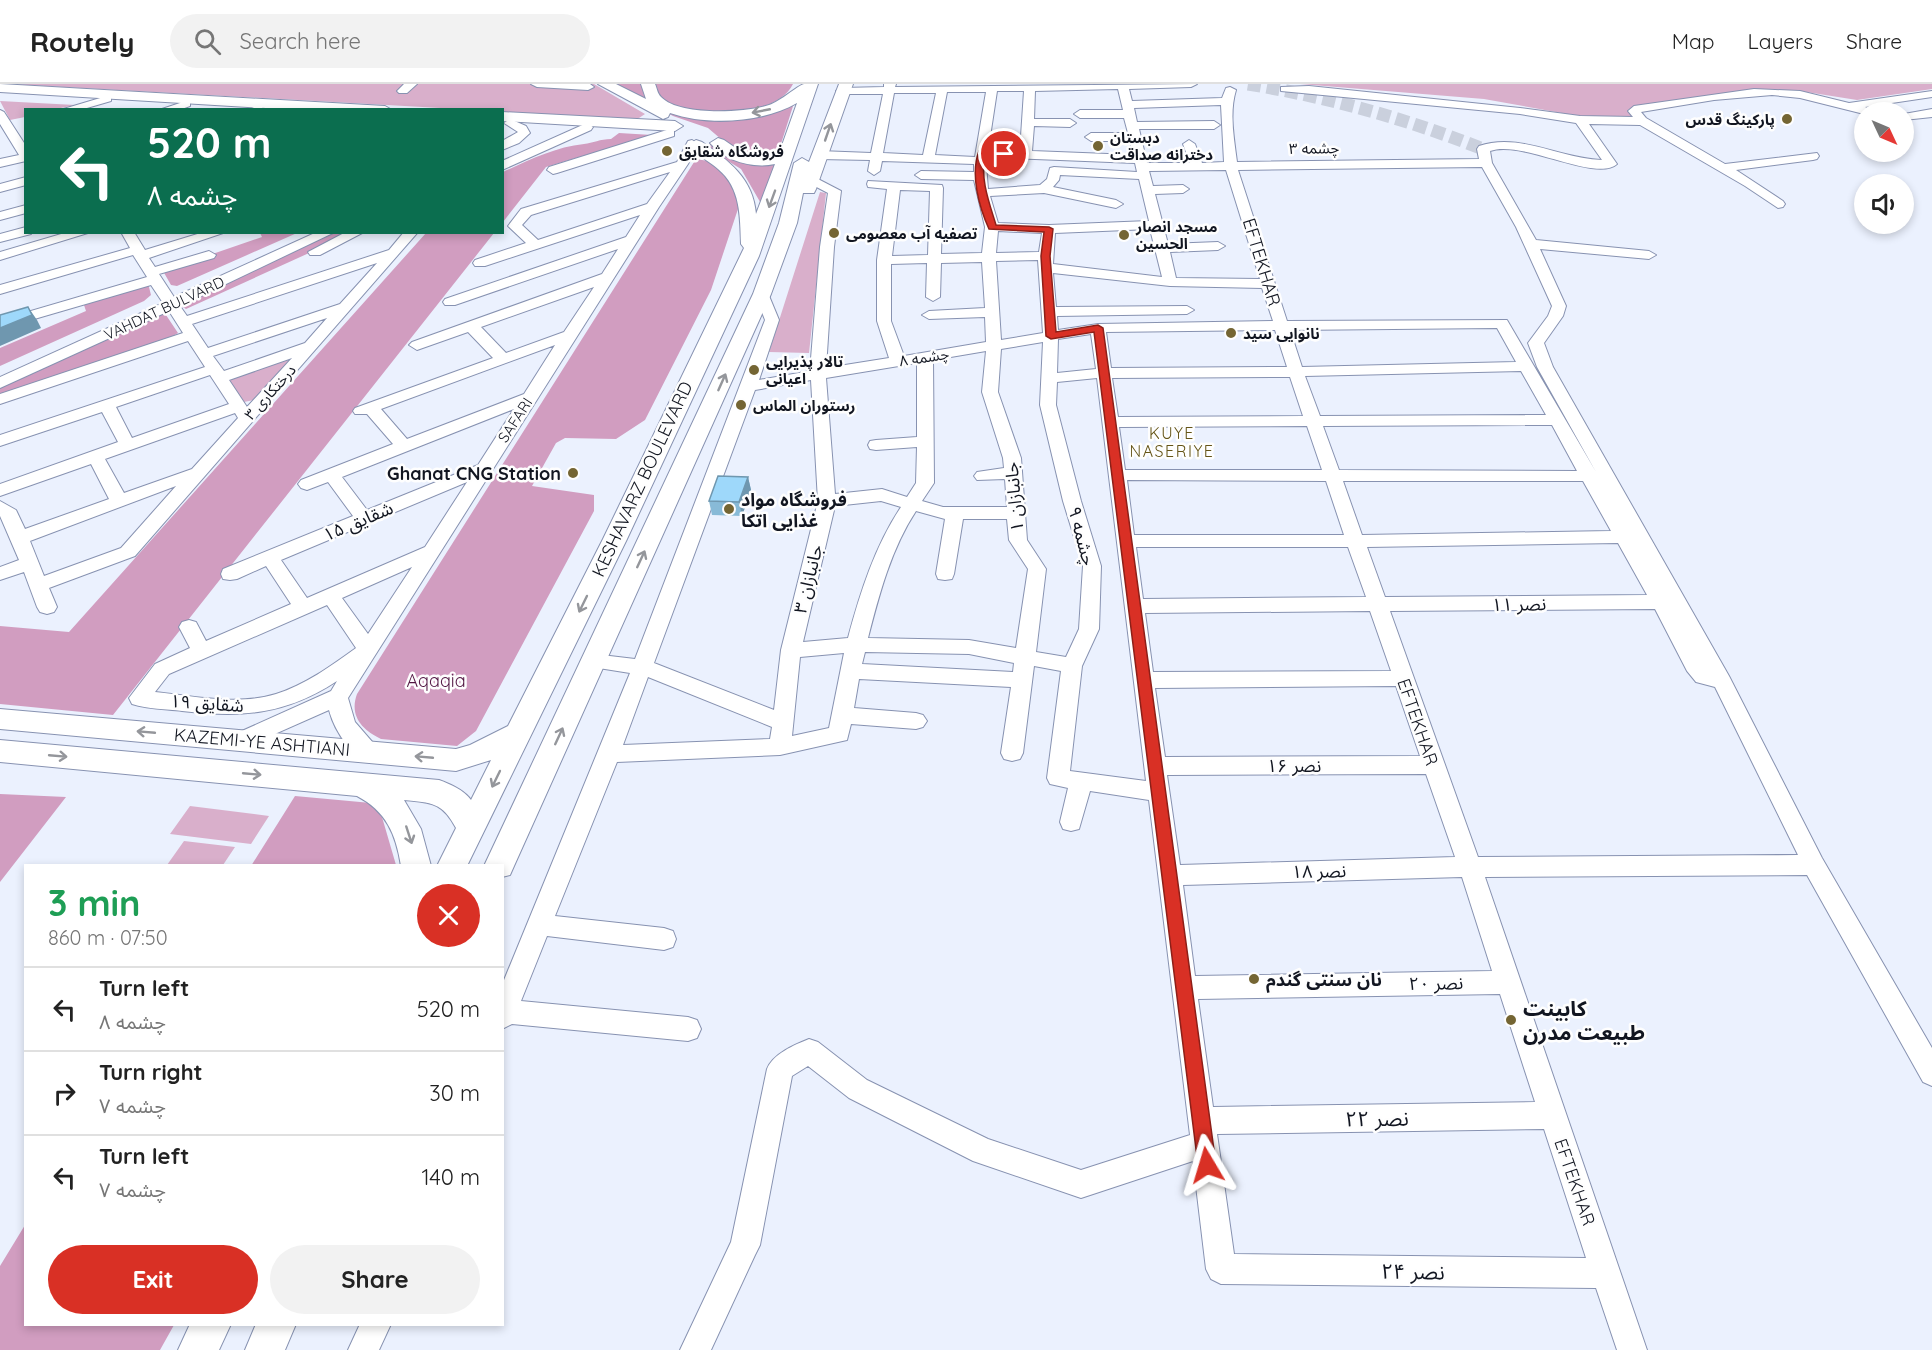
<!DOCTYPE html>
<html lang="en">
<head>
<meta charset="utf-8">
<style>
  :root { --surface:#fff; --page:#f2f2f2; --text:#222; --muted:#767676; --line:#e0e0e0; --accent:#d93025 }
  body { margin:0; font-family:Quicksand,"Noto Sans Arabic",sans-serif; background:var(--page); color:var(--text); height:100vh; display:flex; flex-direction:column; font-size:22px; white-space:nowrap }
  * { box-sizing:border-box; margin:0 }
  p { font-size:20px; color:var(--muted) }
  .icon { flex:none; width:33px; height:33px; fill:none; stroke:currentColor; stroke-width:2; stroke-linecap:round; stroke-linejoin:round }
  .map { position:relative; flex:1; overflow:hidden }
  .panel { position:absolute; left:24px; top:780px; width:480px; height:462px; display:flex; flex-direction:column; background:var(--surface); border-radius:0px; box-shadow:0 3px 9px #0003 }
  .panel>* { flex:none }
  .top-card { position:absolute; left:24px; top:24px; width:480px; height:126px; border-radius:0px; box-shadow:0 3px 9px #0003; background:#0b6e4f; color:#fff; overflow:hidden }
  .needle { width:39px; rotate:134deg }
  .controls { position:absolute; left:1854px; top:18px; display:grid; gap:12px }
  .controls a { display:grid; place-items:center; width:60px; height:60px; border-radius:50%; background:var(--surface); box-shadow:0 3px 9px #0003; font-size:30px }
  .pin { position:absolute; display:grid; place-items:center; width:51px; height:51px; color:#fff; margin:-26px; border:3px solid #fff; border-radius:50%; box-shadow:0 2px 6px #0007 }
  .me { position:absolute; width:66px; margin:-33px; rotate:353deg; stroke-linejoin:round; filter:drop-shadow(0 0 4px #0008) }
  .turn { display:flex; align-items:center; gap:21px; height:126px; padding:0 24px; font-size:27px }
  .turn .icon { width:78px; height:78px; stroke-width:2.5 }
  .turn b { display:block; font-size:42px; line-height:51px }
  .round { display:grid; place-items:center; flex:none; width:63px; height:63px; border-radius:32px; background:var(--page) }
  .overview { display:flex; align-items:center; justify-content:space-between; height:102px; padding:0 24px }
  h1 { font-size:36px; font-weight:700; line-height:45px; color:#1e9e55 }
  .primary-button { display:flex; gap:12px; margin-top:auto; padding:12px 24px }
  .primary-button a { flex:1; height:69px; border-radius:36px; background:var(--accent); color:#fff; font-size:24px; font-weight:700; line-height:69px; text-align:center }
  .primary-button a+a { background:var(--page); color:var(--text) }
  ul { padding:0; list-style:none }
  li { display:flex; align-items:center; gap:18px; height:84px; padding:0 24px; border-top:2px solid var(--line) }
  li div { flex:1 }
  li b { display:block; font-size:22px }
  li em { font-style:normal }
  header { display:flex; align-items:center; gap:36px; box-sizing:border-box; height:84px; padding:0 30px; background:var(--surface); border-bottom:2px solid var(--line) }
  header strong { font-size:28px }
  nav { display:flex; gap:33px; margin-inline-start:auto; font-size:21px }
  .search { width:420px; height:54px; background:var(--page); display:flex; align-items:center; gap:15px; box-sizing:border-box; padding:0 21px; border-radius:33px; color:var(--muted); font-size:22px }
  .map>svg:first-child { display:block }
  .green { fill:#d9afcb }
  .forest { fill:#d19dc0 }
  .lines { fill:none; stroke-linecap:round; stroke-linejoin:round }
  .minor-tunnel { stroke:#cad0dd; stroke-width:13; stroke-dasharray:13 6; stroke-linecap:butt }
  .minor-casing { stroke:#8792b1; stroke-width:2 }
  .major-casing { stroke:#8792b1; stroke-width:2 }
  .minor { fill:#fff; fill-rule:evenodd }
  .major { fill:#fff; fill-rule:evenodd }
  .wall { fill:#88bad7 }
  .shaded-wall { fill:#6f97af }
  .building { fill:#9ed8fa; stroke:#6f97af; stroke-width:1.5 }
  .oneway { stroke:#94969b }
  .route { fill:#d93025; stroke:#8d1f18; stroke-width:1.5 }
  .poi-dot { fill:#746533; stroke:#fefefe; stroke-width:2 }
  .labels { text-anchor:middle; dominant-baseline:central; stroke-width:5; stroke-linejoin:round; paint-order:stroke }
  .far-poi-label { font-size:15px; font-weight:bold; fill:#121621; stroke:#fefefe; text-anchor:start }
  .far-street-label { font-size:15px; fill:#121621; stroke:#fefefe }
  .far-neighbourhood-label { font-size:16px; letter-spacing:1.5px; fill:#645417; stroke:#fefefe }
  .street-label { font-size:18px; fill:#121621; stroke:#fefefe }
  .poi-label { font-size:18px; font-weight:bold; fill:#121621; stroke:#fefefe; text-anchor:start }
  .park-label { font-size:18px; fill:#511542; stroke:#fefefe }
  .near-poi-label { font-size:21px; font-weight:bold; fill:#121621; stroke:#fefefe; text-anchor:start }
  .near-street-label { font-size:21px; fill:#121621; stroke:#fefefe }
</style>
</head>
<body>
<header>
<strong>Routely</strong>
<div class="search"><svg class="icon" aria-label="search" viewBox="0 0 24 24"><circle cx="10" cy="10" r="6"/><path d="M15 15l6 6"/></svg>Search here</div>
<nav><a>Map</a><a>Layers</a><a>Share</a></nav>
</header>
<div class="map">
<svg width="1932" height="1266" viewBox="0 0 1932 1266">
  <rect width="100%" height="100%" fill="#ebf1fe"/>
  <path class="green" d="M10,0H594L645,30L639,34L625,35L503,28L502,26L458,25Z
    M1300,0H1932V5L1857,16L1800,7L1717,10L1634,22L1628,26L1633,34L1578,32L1484,15Z
    M0,17L75,21L56,25L26,26L25,33L10,36Z
    M820,108L826,109L809,269L769,268Z
    M297,271L254,316L244,318L227,295Z
    M190,722L269,732L251,760L170,750Z
    M184,757L235,763L223,781H167Z"/>
  <path class="forest" d="M614,0H641L644,11L649,17L698,35L794,19L779,66L769,75L735,67L708,44L673,32Z
    M654,0H793C776,34 704,32 674,22C668,20 662,16 657,12Z
    M619,49L652,51L546,83L503,138V88C529,76 555,63 584,60C593,59 600,55 611,55Z
    M712,59C734,76 751,86 779,78L763,123L741,85L705,63Z
    M696,75L708,77L730,93L740,119L711,206L645,336L616,355L565,354L556,359L532,402L594,411V427L476,647L457,662L381,655C362,646 349,632 357,610Z
    M260,149H297L177,202L171,201L163,187L262,153Z
    M334,149H353L186,225L180,221Z
    M426,149H494L113,631L0,620V542L69,548Z
    M148,199L151,211L144,217L0,282V264L86,227L83,218Z
    M164,228L178,249L168,255L0,310V301Z
    M0,710L66,713L0,798Z
    M295,712L371,719L382,733L396,781L251,782Z
    M25,1141L26,1240L174,1241L160,1266H0V1182Z"/>
  <g class="lines">
    <path class="minor-tunnel" d="M1248,0C1329,13 1407,35 1483,65"/>
    <g class="minor-casing">
      <path id="minor" d="M404,0H417L407,9H399L397,7Z
        M531,0H590L594,3L588,6L537,3Z
        M884,0H896L895,3L1197,0L1191,3L1129,5L1132,17L1222,14L1226,4L1230,3L1236,6C1229,29 1234,54 1237,78L1479,75L1477,65L1479,62C1520,48 1560,75 1602,76L1576,39L1520,30L1281,7V3L1309,2L1520,24L1580,32L1633,33L1628,27L1634,22L1754,5L1800,7L1849,19L1932,7V13L1865,23L1876,28L1864,30L1800,14L1772,11L1714,16L1641,28L1646,34L1725,80L1817,69L1819,72L1817,75L1813,76L1736,86L1783,117L1785,120L1783,123L1778,124L1745,102L1640,41L1589,40L1617,80C1596,99 1521,55 1490,67L1492,79L1536,156L1649,167L1656,171L1649,175L1540,165L1566,222L1563,232L1544,259L1553,283L1729,592L1822,774L1932,964V1002L1923,998L1807,791L1485,793L1647,1266H1617L1596,1204L1221,1200L1211,1195L1206,1185L1193,1077L1081,1114L973,1077L849,1014L808,982L792,992L760,1161L755,1171L711,1266H680L731,1158L767,985C773,970 794,961 809,955L818,958L867,996L988,1055L1081,1086L1190,1051L1149,716L1090,707L1079,745L1071,747L1063,745L1060,738L1068,704L1050,700L1047,694L1061,587L1034,582L1023,669L1020,675L1012,677L1004,675L1001,669L1011,603L859,595L854,624L916,629L923,631L927,637L923,643L916,645L851,640L847,656L780,671L617,678L555,832L664,844L673,847L676,855L673,863L664,866L547,852L521,917L688,933L697,936L701,945L697,954L688,957L512,940L502,945V901L630,589L586,582L583,577L586,572L593,570L635,575L765,236L755,210L757,207H767L779,236L759,296L810,287L820,163L828,109L805,97L806,94H816L841,107L834,163L826,284L889,274L877,237V176L887,105L868,103L867,100L868,97L942,101L943,104L941,170L982,169L985,143L974,96L921,95L915,91L921,87L974,88V80L882,77L880,87L874,91L868,87L870,76L819,75L813,71L819,67L871,69L883,10H842L836,7L842,4L884,3ZM1118,5L1123,26H1080L1074,30L1080,34H1124L1128,49H1091L1085,53L1091,57H1130L1133,71L1032,67L1034,42L1070,43L1076,39L1070,35H1034L1035,7ZM997,7H1024L1020,67L988,66ZM947,8H986L975,73L935,71ZM894,9H936L923,71L883,69ZM1221,21L1224,78L1202,79L1195,60L1189,56L1183,60L1190,79H1147L1139,45H1214L1220,41L1214,37L1137,38L1134,24ZM987,73L1135,79L1137,88L1054,83L1050,84L1047,95L1040,101L988,105L986,80L996,81L1002,77L1000,74ZM1482,83L1516,143L1552,222L1548,232L1528,259L1537,283L1596,388L1507,236L1287,237L1238,86ZM1226,86L1260,195L1176,194L1170,168L1218,166L1225,162L1218,158L1168,160L1155,110L1183,109L1189,105L1183,101L1153,102L1149,87ZM1060,91L1139,95L1149,137L1049,141L998,139L990,112L1044,109L1116,124L1123,120L1116,116L1053,103L1059,96ZM900,106L930,107L928,171L892,172ZM1150,145L1162,193L1053,180L1055,149ZM998,147L1042,149L1039,168L996,169ZM1038,176L1043,249L1001,256L996,177ZM982,178L985,224L929,227L922,231L929,235L985,233L986,258L904,272L891,237V180L927,179L926,213L933,217L940,213L941,179ZM1053,189L1170,202L1262,204L1273,237L1098,240L1058,246L1057,232L1187,230L1194,226L1187,222L1056,223ZM1497,244L1516,278L1302,283L1290,246ZM1275,246L1287,283L1111,284L1106,248ZM1091,250L1096,285L1057,289L1058,255ZM1043,258L1040,321L1063,417L1083,482L1079,545L1066,573L1036,568L1046,485L1027,456L1021,374L998,308L1001,265ZM986,267L982,308L1003,374L1004,384L977,388L974,392L977,396L1005,395L1007,423H943L922,417L934,399L933,276ZM917,279V353L876,356L870,357L868,361L870,365L876,366L917,363L916,399L907,413L882,405L835,410L826,294ZM1521,287L1546,331L1320,332L1305,292ZM1290,293L1303,332L1118,333L1112,294ZM1097,294L1146,697L1070,687L1082,582L1099,545L1101,482L1081,417L1056,321L1057,298ZM811,296L818,417L781,566L774,626L654,579L755,306ZM1552,341L1577,387L1339,386L1323,342ZM1307,342L1322,386H1125L1119,343ZM1127,396L1326,397L1344,451H1134ZM1343,397H1583L1611,447L1362,451ZM881,417L901,423C875,462 860,509 848,554L803,558L835,422ZM916,427L945,435L936,490L938,495L945,496L952,495L954,490L963,435H1007L1009,456L1028,485L1016,564L969,556L868,554C879,511 891,465 916,427ZM1618,459L1647,511L1385,513L1367,463ZM1136,463H1348L1366,513L1143,515ZM1655,525L1687,587L1696,598L1715,603L1798,771L1478,773L1390,527ZM1370,527L1391,587L1153,588L1145,529ZM865,568L969,570L1014,579L1013,588L862,580ZM844,569L829,644L792,652L800,573ZM648,593L772,643L770,655L623,661ZM1396,602L1420,672L1165,673L1155,604ZM1426,690L1455,773L1180,781L1167,691ZM1462,793L1492,887L1195,892L1183,801ZM1500,910L1535,1018L1213,1023L1198,915ZM1544,1045L1586,1174L1234,1170L1217,1050Z
        M107,12L111,13V17L80,26H60Z
        M186,17L190,18V22L179,26H159Z
        M258,21L262,22L263,26H248Z
        M1932,25V33L1904,36V30Z
        M0,26L4,28L26,62V77L0,83V75L19,71L0,40Z
        M510,35L526,42L530,49L519,59L502,66V57L518,48L504,39Z
        M587,39L593,43L591,46L502,86V77Z
        M670,45L674,46V52L557,89L553,90L547,86L549,83Z
        M692,56L698,60L688,80L659,123L348,614L355,638L381,668L378,674C354,682 334,645 329,626L241,665L233,663L230,657L233,651L331,607L337,597C285,631 242,634 182,627C166,625 148,625 132,620L129,614L155,580L190,564L179,543L182,538L189,536L196,538L206,557L291,520L266,482L237,495L230,496L223,495L221,490L223,485L353,432L328,398L307,406L301,404L298,400L301,396L393,360L367,330H355L353,327L355,324L493,274L468,248L417,266L409,261L412,258L602,190L618,165L455,221H445L443,218L445,215L626,153L640,131L485,182H475L473,179L475,176L526,159L508,142L521,125L677,78L688,57ZM670,88L647,120L538,156L522,141L531,131ZM594,203L564,248L506,269L481,243ZM555,261L524,310L407,355L381,325ZM514,325L478,381L367,426L342,393ZM467,398L425,463L307,514L281,476ZM412,483L368,550L342,514ZM327,521L356,564C331,582 305,601 276,610C237,622 194,612 155,608L169,590Z
        M26,93V101L0,108V100Z
        M26,121V129L0,136V128Z
        M26,143V148L31,150L0,158V150Z
        M68,148H91L0,176V168Z
        M121,148H134L145,166L204,148H226L149,174L155,183L209,167L216,171L214,174L159,190L174,213L317,148H335L180,222L187,232L389,166L404,148H418L135,472L49,504L57,523L54,528L47,530L40,528L37,523L24,488L0,496V483L19,476L0,432V417L16,426L25,445L109,415L91,380L0,412V400L118,358L102,328L0,362V351L205,283L188,257L0,320V310L183,249L169,227L0,304V293L163,219L151,201L0,245V236L147,193L133,171L0,210V201L130,164ZM377,179L340,220L208,264L192,240ZM327,234L305,259L224,287L213,272ZM292,274L247,323L229,296ZM210,291L229,320L132,354L116,323ZM235,329L238,334L192,385L124,409L105,375ZM176,402L121,464L44,492L30,457Z
        M346,148H364L320,171H310L308,168Z
        M360,1240H391L379,1266H348Z"/>
    </g>
    <g class="major-casing">
      <path id="major" d="M0,0L385,22L392,26H298L0,8Z
        M598,0H616L646,15L641,0H655C657,4 657,9 661,13C679,32 744,29 769,21C781,17 797,2 804,0C808,0 814,0 818,0L759,172L627,455L467,782H437L456,744C442,718 432,719 404,716L421,745L431,782H401C396,750 386,727 357,712L0,678V656L439,696C450,700 464,706 471,716L491,676L456,687L0,645V625L456,665L470,661L508,642L603,455L744,164L741,160C740,132 741,104 718,85C709,77 696,71 688,61L696,56L702,58C729,77 753,94 756,130L775,80C753,85 725,77 710,59L718,54L724,56C742,69 760,79 781,64L797,19C762,39 708,42 670,29L668,33L663,35Z
        M839,0H853L816,105L814,109H803L797,139L771,210L514,782L510,791L502,793V782H484L753,210L779,139L794,79L802,74L809,78Z
        M502,28L675,37L683,42L675,47L502,37Z
        M190,1240H231L219,1266H178Z
        M256,1240H296L285,1266H245Z"/>
    </g>
    <use href="#minor" class="minor"/>
    <use href="#major" class="major"/>
  </g>
  <path class="wall" d="M748,393L751,406L742,432L712,431L709,417Z"/>
  <path class="shaded-wall" d="M28,223L37,236L41,244L0,262V244Z
    M748,393L751,406L742,432L739,418Z"/>
  <path class="building" d="M28,223L32,231L0,244V231Z
    M718,392L748,393L739,418L709,417Z"/>
  <defs><path id="oneway-shaft" d="M-6 0H5M1.5-3L5.5 0L1.5 3" fill="none" stroke-width="1.6" stroke-linecap="round" stroke-linejoin="round" transform="scale(1.5)"/></defs>
  <g class="oneway">
    <use href="#oneway-shaft" transform="translate(761 27) rotate(169)"/>
    <use href="#oneway-shaft" transform="translate(828 48) rotate(-71)"/>
    <use href="#oneway-shaft" transform="translate(772 115) rotate(110)"/>
    <use href="#oneway-shaft" transform="translate(722 298) rotate(-66)"/>
    <use href="#oneway-shaft" transform="translate(641 475) rotate(-65)"/>
    <use href="#oneway-shaft" transform="translate(583 520) rotate(116)"/>
    <use href="#oneway-shaft" transform="translate(146 648) rotate(-175)"/>
    <use href="#oneway-shaft" transform="translate(559 652) rotate(-65)"/>
    <use href="#oneway-shaft" transform="translate(58 672) rotate(5)"/>
    <use href="#oneway-shaft" transform="translate(424 673) rotate(-175)"/>
    <use href="#oneway-shaft" transform="translate(252 690) rotate(5)"/>
    <use href="#oneway-shaft" transform="translate(496 695) rotate(116)"/>
    <use href="#oneway-shaft" transform="translate(409 751) rotate(72)"/>
  </g>
  <path class="route" d="M979,67H1004L1008,70L1004,72L985,71C980,95 989,118 996,141L1049,143L1053,145L1050,172L1056,248L1098,241L1103,244L1216,1081L1213,1087L1207,1090L1200,1087L1198,1081L1094,248L1051,255L1046,252L1041,172L1044,148L989,145C979,123 970,90 979,67Z"/>
  <g class="poi-dot">
    <circle cx="1787" cy="35" r="6"/>
    <circle cx="1098" cy="62" r="6"/>
    <circle cx="667" cy="67" r="6"/>
    <circle cx="834" cy="149" r="6"/>
    <circle cx="1124" cy="151" r="6"/>
    <circle cx="1231" cy="249" r="6"/>
    <circle cx="754" cy="286" r="6"/>
    <circle cx="741" cy="321" r="6"/>
    <circle cx="573" cy="389" r="6"/>
    <circle cx="729" cy="425" r="6"/>
    <circle cx="1254" cy="895" r="6"/>
    <circle cx="1511" cy="936" r="6"/>
  </g>
  <g class="labels">
    <g class="far-poi-label">
      <text x="1775" y="35" text-anchor="end">پارکینگ قدس</text>
      <text x="1110" y="53">دبستان<tspan x="1110" dy="17">دخترانه صداقت</tspan></text>
      <text x="679" y="67">فروشگاه شقایق</text>
      <text x="1136" y="142">مسجد انصار<tspan x="1136" dy="17">الحسین</tspan></text>
      <text x="846" y="149">تصفیه آب معصومی</text>
      <text x="1243" y="249">نانوایی‌ سید</text>
      <text x="766" y="277">تالار پذیرایی<tspan x="766" dy="17">اعیانی</tspan></text>
      <text x="753" y="321">رستوران الماس</text>
    </g>
    <g class="far-street-label">
      <text transform="translate(1314 64) rotate(-1)">چشمه ۳</text>
      <text transform="translate(164 224) rotate(-25)">VAHDAT BULVARD</text>
      <text transform="translate(924 273) rotate(-9)">چشمه ۸</text>
      <text transform="translate(270 308) rotate(-48)">درختکاری ۳</text>
      <text transform="translate(515 336) rotate(-57)">SAFARI</text>
    </g>
    <g class="far-neighbourhood-label">
      <text x="1172" y="349">KUYE<tspan x="1172" dy="18">NASERIYE</tspan></text>
    </g>
    <g class="street-label">
      <text transform="translate(1262 178) rotate(73)">EFTEKHAR</text>
      <text transform="translate(642 395) rotate(-65)">KESHAVARZ BOULEVARD</text>
      <text transform="translate(1014 413) rotate(-95)">جانبازان ۱</text>
      <text transform="translate(358 437) rotate(-23)">شقایق ۱۵</text>
      <text transform="translate(1082 452) rotate(75)">چشمه ۹</text>
      <text transform="translate(808 495) rotate(-76)">جانبازان ۳</text>
      <text transform="translate(1519 520) rotate(-1)">نصر ۱۱</text>
      <text transform="translate(207 619) rotate(4)">شقایق ۱۹</text>
      <text transform="translate(1418 638) rotate(71)">EFTEKHAR</text>
      <text transform="translate(262 658) rotate(5)">KAZEMI-YE ASHTIANI</text>
      <text x="1294" y="681">نصر ۱۶</text>
      <text transform="translate(1319 787) rotate(-1)">نصر ۱۸</text>
      <text transform="translate(1436 899) rotate(-1)">نصر ۲۰</text>
      <text transform="translate(1575 1098) rotate(71)">EFTEKHAR</text>
    </g>
    <g class="poi-label">
      <text x="561" y="389" text-anchor="end">Ghanat CNG Station</text>
      <text x="741" y="415">فروشگاه مواد<tspan x="741" dy="21">غذایی اتکا</tspan></text>
      <text x="1266" y="895">نان سنتی گندم</text>
    </g>
    <g class="park-label">
      <text x="436" y="596">Aqaqia</text>
    </g>
    <g class="near-poi-label">
      <text x="1523" y="924">کابینت<tspan x="1523" dy="24">طبیعت مدرن</tspan></text>
    </g>
    <g class="near-street-label">
      <text transform="translate(1377 1034) rotate(-1)">نصر ۲۲</text>
      <text transform="translate(1413 1187) rotate(1)">نصر ۲۴</text>
    </g>
  </g>
</svg>
<div class="controls">
<a><svg class="needle" viewBox="-14 -14 28 28"><path d="M0-13l5 13h-10z" fill="#e53935"/><path d="M0 13l5-13h-10z" fill="#767676"/></svg></a>
<a><svg class="icon" aria-label="sound" viewBox="0 0 24 24"><path d="M4 9h4l5-4v14l-5-4H4zM17 9q2 3 0 6"/></svg></a>
</div>
<div class="pin" style="left:1004px;top:70px;background:#d93025"><svg class="icon" aria-label="arrive" viewBox="0 0 24 24"><path d="M6 21V4h12l-3 4 3 4H6"/></svg></div>
<svg class="me" style="left:1207px;top:1081px" viewBox="-20 -20 40 40"><path d="M0-17L14 15 0 8-14 15z" fill="#d93025" stroke="#fff" stroke-width="4"/></svg>
<div class="top-card">
<div class="turn"><svg class="icon" aria-label="left" viewBox="0 0 24 24"><path d="M17 20v-9H6M10 6l-5 5 5 5"/></svg><div><b>520 m</b>چشمه ۸</div></div>
</div>
<section class="panel">
<div class="overview"><div><h1>3 min</h1><p>860 m · 07:50</p></div><a class="round" style="background:#d93025;color:#fff"><svg class="icon" aria-label="close" viewBox="0 0 24 24"><path d="M6 6l12 12M18 6L6 18"/></svg></a></div>
<ul>
<li><svg class="icon" aria-label="left" viewBox="0 0 24 24"><path d="M17 20v-9H6M10 6l-5 5 5 5"/></svg><div><b>Turn left</b><p>چشمه ۸</p></div><em>520 m</em></li>
<li><svg class="icon" aria-label="right" viewBox="0 0 24 24"><path d="M7 20v-9h11M14 6l5 5-5 5"/></svg><div><b>Turn right</b><p>چشمه ۷</p></div><em>30 m</em></li>
<li><svg class="icon" aria-label="left" viewBox="0 0 24 24"><path d="M17 20v-9H6M10 6l-5 5 5 5"/></svg><div><b>Turn left</b><p>چشمه ۷</p></div><em>140 m</em></li>
</ul>
<div class="primary-button"><a>Exit</a><a>Share</a></div>
</section>
</div>
</body>
</html>
